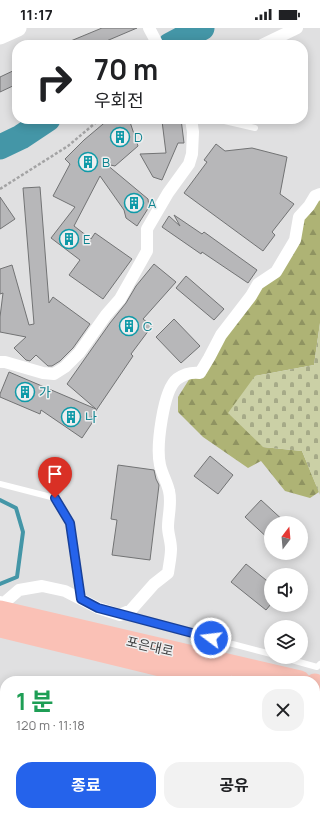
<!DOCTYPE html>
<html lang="ko">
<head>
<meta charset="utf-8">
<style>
  :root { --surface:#fff; --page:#f2f2f2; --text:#202124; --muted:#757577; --accent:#2563eb }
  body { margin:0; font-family:Manrope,"Noto Sans KR",sans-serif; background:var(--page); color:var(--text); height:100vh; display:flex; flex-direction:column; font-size:15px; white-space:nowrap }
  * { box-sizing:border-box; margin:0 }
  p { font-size:13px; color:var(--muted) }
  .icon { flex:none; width:22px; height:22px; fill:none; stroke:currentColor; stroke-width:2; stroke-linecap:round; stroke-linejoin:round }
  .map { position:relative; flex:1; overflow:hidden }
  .details { position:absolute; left:0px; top:648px; width:320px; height:140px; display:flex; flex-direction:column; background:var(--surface); border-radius:16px 16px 0 0; box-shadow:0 2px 10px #0003 }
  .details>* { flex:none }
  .banner { position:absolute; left:12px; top:12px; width:296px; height:84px; border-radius:16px; box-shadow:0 2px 10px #0003; background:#fff; color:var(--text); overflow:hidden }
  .needle { width:26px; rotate:16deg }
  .fabs { position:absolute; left:264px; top:488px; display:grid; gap:8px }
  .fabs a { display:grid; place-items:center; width:44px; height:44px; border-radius:50%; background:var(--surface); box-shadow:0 2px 10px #0003; font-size:20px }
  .pin { position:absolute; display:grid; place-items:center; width:34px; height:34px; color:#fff; margin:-41px -17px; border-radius:50% 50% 50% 0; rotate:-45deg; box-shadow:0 0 4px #0007 }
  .pin .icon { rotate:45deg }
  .me { position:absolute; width:44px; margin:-22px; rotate:285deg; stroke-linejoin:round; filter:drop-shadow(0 0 3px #0008) }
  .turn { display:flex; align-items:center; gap:14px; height:84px; padding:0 16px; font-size:18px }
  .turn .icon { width:52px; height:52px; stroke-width:2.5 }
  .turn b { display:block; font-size:28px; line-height:34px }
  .round { display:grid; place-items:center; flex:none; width:42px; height:42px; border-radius:16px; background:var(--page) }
  .headline { display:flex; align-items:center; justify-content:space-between; height:68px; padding:0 16px }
  h1 { font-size:24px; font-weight:700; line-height:30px; color:#1e9e55 }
  .button { display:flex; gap:8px; margin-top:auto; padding:8px 16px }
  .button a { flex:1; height:46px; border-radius:16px; background:var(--accent); color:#fff; font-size:16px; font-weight:700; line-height:46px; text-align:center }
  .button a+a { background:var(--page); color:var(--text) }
  .status { display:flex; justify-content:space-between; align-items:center; height:28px; padding:0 20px; background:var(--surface); direction:ltr }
  .status svg { height:11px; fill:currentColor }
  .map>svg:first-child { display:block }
  .forest { fill:url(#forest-firs) }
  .cemetery { fill:url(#cemetery-stones) }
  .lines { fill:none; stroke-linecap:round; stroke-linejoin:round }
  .stream { stroke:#4496a7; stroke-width:4 }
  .river { stroke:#4496a7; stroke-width:25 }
  .building { fill:#b7b7b9; stroke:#727374 }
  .path { stroke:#a3a3a4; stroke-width:2.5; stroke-dasharray:3 2; stroke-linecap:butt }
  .lane { stroke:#fff; stroke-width:6 }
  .street { stroke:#fff; stroke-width:12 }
  .secondary { stroke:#fff; stroke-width:17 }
  .highway { stroke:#fac1b6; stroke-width:21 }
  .route-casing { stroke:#184099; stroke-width:10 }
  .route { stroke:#2563eb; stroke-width:7 }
  .labels { text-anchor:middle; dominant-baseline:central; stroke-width:3; stroke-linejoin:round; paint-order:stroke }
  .culture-label { font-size:13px; fill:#0d838f; stroke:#edeeef; text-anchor:start }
  .street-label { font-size:13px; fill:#3b3b3c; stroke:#edeeef }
</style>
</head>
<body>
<div class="status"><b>11:17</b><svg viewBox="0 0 49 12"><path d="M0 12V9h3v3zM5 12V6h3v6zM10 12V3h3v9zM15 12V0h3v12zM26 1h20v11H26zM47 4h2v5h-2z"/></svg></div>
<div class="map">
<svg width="320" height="788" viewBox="0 0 320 788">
  <defs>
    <pattern id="forest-firs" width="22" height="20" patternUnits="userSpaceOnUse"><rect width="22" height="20" fill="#aeb375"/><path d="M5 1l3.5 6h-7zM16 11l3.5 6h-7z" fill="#8f9361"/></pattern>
    <pattern id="cemetery-stones" width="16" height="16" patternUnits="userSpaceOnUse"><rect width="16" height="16" fill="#cbd0a6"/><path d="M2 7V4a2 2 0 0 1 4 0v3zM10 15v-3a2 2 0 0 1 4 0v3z" fill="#a6aa88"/></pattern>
  </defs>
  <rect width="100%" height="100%" fill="#e0e0e1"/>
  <path class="forest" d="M320,170V295L314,337L255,348L263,419L302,423L319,464L310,470L285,463L261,433L248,440L203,409L178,384V369L190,350L222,312L251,275L303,190Z
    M315,695L320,696V788H138V783H315Z"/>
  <path class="cemetery" d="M320,295V467L302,423L263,419L228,385L255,348L314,337Z"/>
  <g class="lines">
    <path class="stream" d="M0,472L16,480L23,504L17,549L0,556"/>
    <path class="river" d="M170,17L202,0
      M0,119L21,109L48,91"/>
  </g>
  <path class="building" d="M102,0H137L97,17H61Z
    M17,41V56L0,64V49Z
    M109,91H129L138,118L115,138L106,136L148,171L149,179L137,198L126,190L124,182L100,148L74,198L91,211L95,205L132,231L103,271L69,247L80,232L51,210L75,179L53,168L70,136L65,131L84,112Z
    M181,91L184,115H178L162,152L153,149L140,126L166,125L162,93Z
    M216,116L225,123L252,120L287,129L280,166L294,176L272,204L275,207L263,223L184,165L207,134L204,132Z
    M40,159L49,275L53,269L90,296L73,320L60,333L52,338H48L36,327L30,333L26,332L14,320L26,309L0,304V289L3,265L0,266V241L12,237L29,297L34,296L23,160Z
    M0,169L15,191L0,201Z
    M174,187L202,206L204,204L257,242L248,255L202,224L201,226L162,199L169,188L180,198Z
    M154,236L176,254L143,291L152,298L131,326L133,328L91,390L94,392L82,410L41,382L40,386L0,369V366L9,344L96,381L67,356L110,295L126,275L136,258Z
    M186,248L224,281L214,292L176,260Z
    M174,291L200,318L181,335L156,309Z
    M210,428L233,447L218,466L194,448Z
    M118,437L154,442L156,451L159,457L150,532L112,527L117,492L111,491Z
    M261,472L286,495H271V513L245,489Z
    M246,536L271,556V576L266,582L231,554Z"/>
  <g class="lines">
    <path class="path" d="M0,161L68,118L100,91"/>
    <path class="lane" d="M216,91L255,100
      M0,456L55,470L70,495L81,571
      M122,587L271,626
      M281,629L317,639L320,636
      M72,788L74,783"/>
    <path class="street" d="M149,0L158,17
      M262,17L297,0
      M0,334H5L43,345L54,346L65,339L79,325L106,287L120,271L147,223V201L168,165L189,136L192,126L193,104L191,91
      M0,574L4,575L19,562L42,558L65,563L98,580L120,587L131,582L154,556L168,545C169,537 171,529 171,521C171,513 168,506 168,499C168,487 172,475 169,463C167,454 162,446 160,437C156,419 163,362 177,351C184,346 192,344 200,345L209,330L221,307L251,268L258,256L276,244L295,212L299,189L309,178L315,168L320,166"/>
    <path class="secondary" d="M0,8L18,0"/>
    <path class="highway" d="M0,583L300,653
      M0,599L222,653
      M315,656L320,658
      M315,676L320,677"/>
  </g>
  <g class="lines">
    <g class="route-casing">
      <path id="route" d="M55,470L70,495L81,571L98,580L211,610"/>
    </g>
    <use href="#route" class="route"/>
  </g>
  <defs>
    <g id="building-ring" transform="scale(1)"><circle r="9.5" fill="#edeeef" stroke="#0f9aa8" stroke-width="1.5"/><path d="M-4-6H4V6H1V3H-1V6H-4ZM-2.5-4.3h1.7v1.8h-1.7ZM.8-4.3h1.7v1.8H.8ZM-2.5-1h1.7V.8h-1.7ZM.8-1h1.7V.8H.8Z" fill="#0f9aa8"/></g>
  </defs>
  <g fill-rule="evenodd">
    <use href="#building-ring" x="120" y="109"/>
    <use href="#building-ring" x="88" y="134"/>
    <use href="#building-ring" x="134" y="175"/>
    <use href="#building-ring" x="69" y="211"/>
    <use href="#building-ring" x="129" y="298"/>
    <use href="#building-ring" x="25" y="364"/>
    <use href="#building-ring" x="71" y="389"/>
  </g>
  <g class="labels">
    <g class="culture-label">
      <text x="134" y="109">D</text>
      <text x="102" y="134">B</text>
      <text x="148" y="175">A</text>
      <text x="83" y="211">E</text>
      <text x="143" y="298">C</text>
      <text x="39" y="364">가</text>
      <text x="85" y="389">나</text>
    </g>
    <g class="street-label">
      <text transform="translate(150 618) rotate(13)">포은대로</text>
    </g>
  </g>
</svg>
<div class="fabs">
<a><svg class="needle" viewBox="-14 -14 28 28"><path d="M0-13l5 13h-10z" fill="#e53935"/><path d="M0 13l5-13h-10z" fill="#757577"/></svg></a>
<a><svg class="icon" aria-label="sound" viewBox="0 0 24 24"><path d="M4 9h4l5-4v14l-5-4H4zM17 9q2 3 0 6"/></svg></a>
<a><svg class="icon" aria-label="layers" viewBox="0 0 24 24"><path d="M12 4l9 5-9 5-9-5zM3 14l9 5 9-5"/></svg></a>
</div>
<div class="pin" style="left:55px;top:470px;background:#d93025"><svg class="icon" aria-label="arrive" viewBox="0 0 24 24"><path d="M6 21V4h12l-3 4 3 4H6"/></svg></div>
<svg class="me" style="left:211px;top:610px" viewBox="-20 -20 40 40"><circle r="17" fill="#2563eb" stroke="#fff" stroke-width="3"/><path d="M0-11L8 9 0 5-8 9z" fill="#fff"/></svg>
<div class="banner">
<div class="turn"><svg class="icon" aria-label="right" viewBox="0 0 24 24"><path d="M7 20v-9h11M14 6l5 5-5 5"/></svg><div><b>70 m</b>우회전</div></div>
</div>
<section class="details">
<div class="headline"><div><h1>1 분</h1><p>120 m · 11:18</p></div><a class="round"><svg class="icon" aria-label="close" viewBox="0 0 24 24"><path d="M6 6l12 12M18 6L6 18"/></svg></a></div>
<div class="button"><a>종료</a><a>공유</a></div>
</section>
</div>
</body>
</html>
